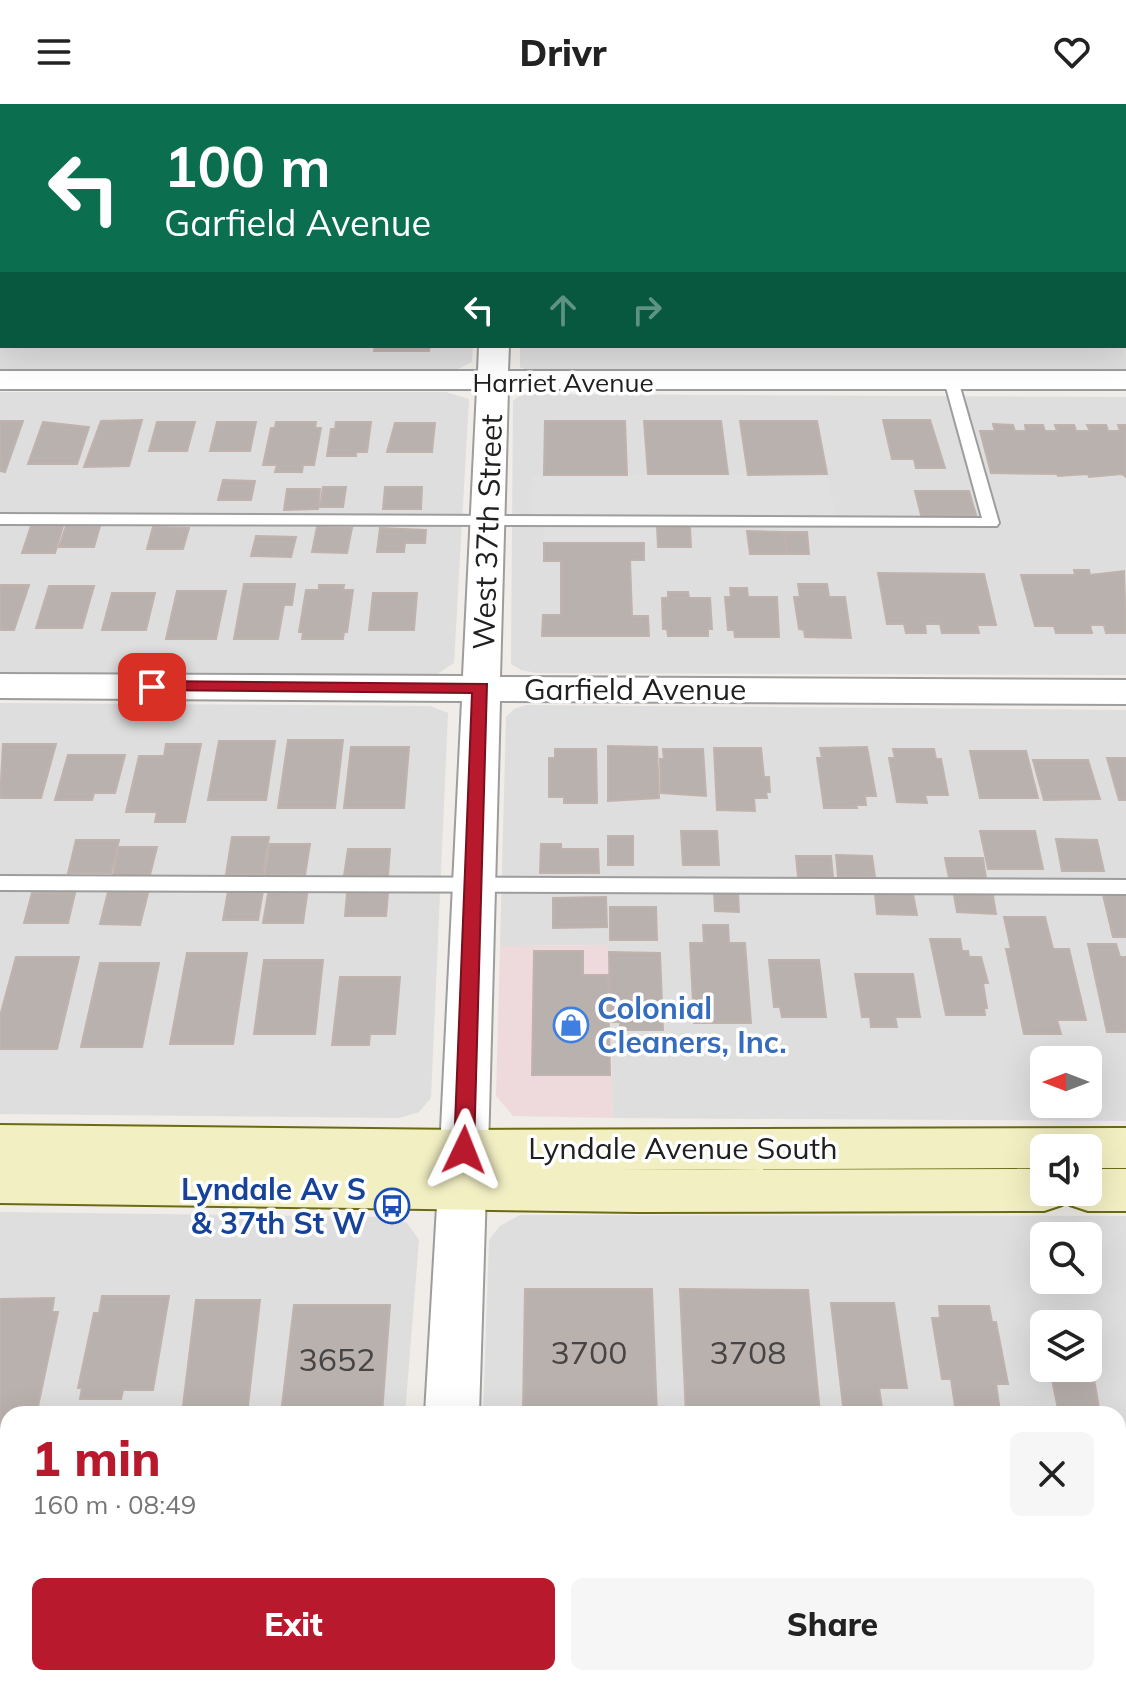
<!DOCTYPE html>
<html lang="en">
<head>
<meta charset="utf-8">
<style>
  :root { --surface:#fff; --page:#f6f6f6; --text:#222; --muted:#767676; --accent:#b8192d }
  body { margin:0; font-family:Mulish,sans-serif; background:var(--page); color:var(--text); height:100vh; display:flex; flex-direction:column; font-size:30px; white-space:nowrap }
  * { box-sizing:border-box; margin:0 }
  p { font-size:26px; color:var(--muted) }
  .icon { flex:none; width:44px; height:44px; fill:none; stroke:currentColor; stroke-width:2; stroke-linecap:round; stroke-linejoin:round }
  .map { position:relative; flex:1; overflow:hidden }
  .drawer { position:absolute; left:0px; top:1302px; width:1126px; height:280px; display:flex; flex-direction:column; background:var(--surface); border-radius:24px 24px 0 0; box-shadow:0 8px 32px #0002 }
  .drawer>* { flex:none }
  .top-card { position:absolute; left:0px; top:0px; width:1126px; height:244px; box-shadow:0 8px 32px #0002; background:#0b6e4f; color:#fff; overflow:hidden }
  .needle { width:52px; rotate:270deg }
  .tools { position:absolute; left:1030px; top:942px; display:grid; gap:16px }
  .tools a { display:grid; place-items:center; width:72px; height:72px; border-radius:12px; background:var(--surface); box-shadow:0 8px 32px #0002; font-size:40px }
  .pin { position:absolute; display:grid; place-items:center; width:68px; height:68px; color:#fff; margin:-34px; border-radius:16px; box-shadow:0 4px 12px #0006 }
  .me { position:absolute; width:88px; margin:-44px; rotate:2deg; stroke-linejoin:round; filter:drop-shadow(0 0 6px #0008) }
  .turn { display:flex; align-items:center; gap:28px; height:168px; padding:0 32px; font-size:36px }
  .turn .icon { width:104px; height:104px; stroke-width:2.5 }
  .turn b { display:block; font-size:56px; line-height:68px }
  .lanes { display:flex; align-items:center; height:76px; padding:0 32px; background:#0003; justify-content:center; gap:40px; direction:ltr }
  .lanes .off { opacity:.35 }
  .round { display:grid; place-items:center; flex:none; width:84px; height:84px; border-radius:12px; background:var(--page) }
  .head { display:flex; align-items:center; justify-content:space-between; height:136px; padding:0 32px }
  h1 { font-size:48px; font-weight:800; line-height:60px; color:var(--accent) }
  .cta { display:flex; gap:16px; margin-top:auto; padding:16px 32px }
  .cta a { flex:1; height:92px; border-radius:12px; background:var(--accent); color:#fff; font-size:32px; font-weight:800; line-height:92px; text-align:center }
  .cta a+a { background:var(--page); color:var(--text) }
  header { display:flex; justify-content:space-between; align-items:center; height:104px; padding:0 32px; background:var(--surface); font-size:36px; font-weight:800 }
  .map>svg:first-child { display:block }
  .residential { fill:#dedede; fill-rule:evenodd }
  .commercial { fill:#eedadc }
  .parking { fill:#e0e0e0 }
  .building { fill:#b9b1ae; stroke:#c0b2ac; stroke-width:2 }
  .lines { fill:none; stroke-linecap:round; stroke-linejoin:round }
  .lane-casing { stroke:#9d9d9d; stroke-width:4 }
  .street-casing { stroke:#9d9d9d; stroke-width:4 }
  .secondary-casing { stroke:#6c6b13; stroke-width:4 }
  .lane { fill:#fff; fill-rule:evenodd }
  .street { fill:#fff; fill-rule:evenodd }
  .secondary { fill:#f2efc3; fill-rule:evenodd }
  .route { fill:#b8192d; stroke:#78101d; stroke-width:2 }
  .labels { text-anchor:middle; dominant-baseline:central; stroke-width:7; stroke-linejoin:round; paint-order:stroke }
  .far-street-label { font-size:26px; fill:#202020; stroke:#fff }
  .street-label { font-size:30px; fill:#202020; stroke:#fff }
  .shop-label { font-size:30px; font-weight:bold; fill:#366cbe; stroke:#fff; text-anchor:start }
  .transit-label { font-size:30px; font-weight:bold; fill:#164399; stroke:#fff; text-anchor:end }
  .near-number-label { font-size:32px; fill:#464444 }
</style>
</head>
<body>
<header><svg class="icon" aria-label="menu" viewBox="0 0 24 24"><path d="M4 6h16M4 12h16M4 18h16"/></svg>Drivr<svg class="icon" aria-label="heart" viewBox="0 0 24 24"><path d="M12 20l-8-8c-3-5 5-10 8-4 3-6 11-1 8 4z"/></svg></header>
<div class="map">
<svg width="1126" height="1582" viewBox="0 0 1126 1582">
  <rect width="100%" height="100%" fill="#f0ece8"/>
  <path class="residential" d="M0,0H485L2,2V52Z
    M520,0H1094L1095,2H520Z
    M0,72L2,242H473L472,258L450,269L0,268Z
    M1124,74L1126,269H532L520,263V242H1124Z
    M0,288H446L469,295L454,559L436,571L0,569Z
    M522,290L1126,293V571L536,569L521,566L511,560L513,297Z
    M0,599L430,602L448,609L431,994L419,1008L399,1014L0,1010Z
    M526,601L1126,606V1017L613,1014L608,841L500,842L506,613L514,605ZM1044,956H1088V1000H1044Z
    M0,1108L386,1113L407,1119L419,1136L405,1310H8V1574H385L384,1582H0Z
    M520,1111L1126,1112V1582H474V1574H1118V1310H483L489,1136L500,1122ZM1044,1132H1088V1176H1044ZM1044,1220H1088V1264H1044Z"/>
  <path class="commercial" d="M608,841L613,1014L513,1012L496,992L500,842Z"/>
  <path class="parking" d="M728,370H827L836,412H531L533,371Z
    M544,422L657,423V439H544Z"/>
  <path class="building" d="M375,242H430L429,247H374Z
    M142,316L129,362L84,363L101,317Z
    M883,316H930L945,364H916L914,355H892Z
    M0,317H23L5,368L0,367Z
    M545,317H625L627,371H544Z
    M644,317H721L728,370H648Z
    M740,317H817L827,370L748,371Z
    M43,318L89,323L77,360H28Z
    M157,318H195L187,347H149Z
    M217,318H256L250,347H210Z
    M276,318H316L315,324H321L314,361H303L302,368H275L277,361H263L271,324H275Z
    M336,318H371L367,348H356V352H327L331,325H335Z
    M395,319H435L432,348H387Z
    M993,320L1013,321L1015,327H1026L1025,321H1043L1045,327H1057L1055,321H1074L1076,327H1090L1087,321H1106L1108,327H1120L1118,321H1126V373L1122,370L1089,373L1088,370L1058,372L1057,370L991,369L980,327H995Z
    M223,376L255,377L251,396H218Z
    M323,383H346L343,403H320Z
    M385,383H422L421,405H383Z
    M287,385H320L318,405L284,406Z
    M915,387H969L976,411H921Z
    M31,422H63L55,449H22Z
    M66,422H100L94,443H59Z
    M153,423L189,424L183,445H147Z
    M317,423L352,424L347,449L312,448Z
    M657,423H690L691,443H658Z
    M380,424L426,426L425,439H405L404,448H377Z
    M747,427L784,428L787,450H750Z
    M784,428H807L809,450H787Z
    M256,432L296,433L291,453L251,452Z
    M544,439H644V456H630L632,512H648L649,532H542L543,511H561V457H544Z
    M1074,466H1089L1090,471L1124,467L1126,529H1106L1104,521H1090L1092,529H1056L1054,522H1035L1021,471H1075Z
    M878,469L984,470L996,521H977L979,529H942L940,520H925L926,529H906L904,520H887Z
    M244,480H295L292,501H284L278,535H234Z
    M798,480H827L829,493H845L851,534L805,533L804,526L799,525L794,493H800Z
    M0,481H29L14,526H0Z
    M319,481H344L343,486H353L347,528H344L343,535H302L303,528H299L306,486H319Z
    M49,482H94L82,524H36Z
    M730,484H747L748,493H777L779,533H735L734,526H728L725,493H731Z
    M177,487H226L216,535H166Z
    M668,488H688L689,494H710L712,525H708V532H668L667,525H663L662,494H668Z
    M112,489H155L146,526H102Z
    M373,489H417L414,526H369Z
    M288,636H343L335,704H278Z
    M219,637H275L266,696H208Z
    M3,640H56L41,694H0Z
    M166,640H201L185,718H155L157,708H126L139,652H164Z
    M608,642L657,643L659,694L608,697Z
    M351,643H409L404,704H344Z
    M867,643L876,692H865L866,701H856L857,704H824L817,654H822L820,644Z
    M714,644H761L764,673H769L770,688H766L767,694H754L755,707L717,706Z
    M555,645H596L597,699H564V693H549V654H555Z
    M663,645H703L706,692L661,689L660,655H664Z
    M893,645H934L936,655H941L948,691H925L927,699L897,698L889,654H895Z
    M970,647H1026L1038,694H980Z
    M68,651H125L115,689H94L92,696H55Z
    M1107,654H1126V696H1119Z
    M1033,656H1088L1100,695L1044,696Z
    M681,727H717L719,761H683Z
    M980,727H1035L1043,765H988Z
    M608,732H633V761H608Z
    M232,733H269L263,770H226Z
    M1056,735L1097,736L1104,767H1062Z
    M76,736H119L111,769H68Z
    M270,740H310L305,771H265Z
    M541,740H561V745H598L599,769H540Z
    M119,743H157L150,771H113Z
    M348,745H390L388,772H344Z
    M836,751L872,752L875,773H838Z
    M796,752H831L833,773H798Z
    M945,754H983L986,774H949Z
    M269,784H308L303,819H263Z
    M228,787H263L258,816H223Z
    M108,788L148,789L140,821L100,820Z
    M714,788H738L739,808L715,807Z
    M32,789H75L68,819H24Z
    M347,789H388L386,812H345Z
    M875,790H913L917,811L877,810Z
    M954,791L993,792L996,810L957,808Z
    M1103,791H1126V833H1113Z
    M606,793L607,823L553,824V794Z
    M610,803H656L657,836H610Z
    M1004,813H1045L1053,845H1069L1086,916H1057L1061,930H1024L1006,845H1011Z
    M703,821H728L729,839H745L751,919H694L690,839H704Z
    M930,835H960L962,847H968L969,853H981L988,879H983L987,904H984L985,911H946Z
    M1088,840H1116L1120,853H1126V928H1107Z
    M534,847H583V871H608L610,971H532Z
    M609,848L660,849L663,926H620V918H610Z
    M187,849H247L233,940H170Z
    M16,853H79L57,945H0V912Z
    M264,856H323L315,930H254Z
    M769,856H819L826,913H782L780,903H774Z
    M100,859H159L142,943H81Z
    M855,870H913L920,913H895L897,923H871L870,913H862Z
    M340,873H400L395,930H370L369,941H332Z
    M525,1185H652L657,1310H523Z
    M680,1185L808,1186L820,1310H686Z
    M102,1192H169L153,1286H123L121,1295H80L82,1284H78L94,1209H99Z
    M54,1194L52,1208H58L37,1307L8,1310V1335H0V1195Z
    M196,1196H260L247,1310H182Z
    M831,1199H894L907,1284H879L883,1310H844Z
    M294,1201H390L382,1310H281Z
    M939,1202H989L992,1218H996L1008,1280H996L999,1301L955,1302L951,1275H942L932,1214H940Z
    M1035,1219H1083L1044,1220V1264H1088V1240L1100,1310H1059L1052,1275H1040L1034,1243H1040Z
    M0,1359H8L3,1411H0Z
    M0,1442H8V1502H0Z
    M1118,1462H1126V1514H1118Z
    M186,1574H212L211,1581L217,1582H138H185Z
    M806,1574H860L861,1581H807Z
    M912,1574H952L953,1582H869V1576Z
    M988,1576H1058L1059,1582H989Z"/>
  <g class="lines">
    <g class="lane-casing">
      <path id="lane" d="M0,156H2V164H0Z
        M1124,160H1126V168H1124Z
        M951,272L958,276L999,419L997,422L0,420V410L982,414L944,276Z
        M0,772L1126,776V790L0,786Z
        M0,1413H8V1439H0Z
        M1118,1416H1126V1442H1118Z"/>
    </g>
    <g class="street-casing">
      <path id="street" d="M491,0H517V2H491Z
        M0,54H2V70H0Z
        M1124,56H1126V72H1124Z
        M479,242H509L508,267H1126V285H508L500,573L1126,576V600L500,597L488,1046L481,1060L464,1065L447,1060L440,1046L462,597L0,594V570L463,572L477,285H0V267H478Z
        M462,1065L479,1071L486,1085L479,1310H425L438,1085L445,1071Z
        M410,1574H468L467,1582H409Z"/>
    </g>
    <g class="secondary-casing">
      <path id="secondary" d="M0,1021L464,1026L1126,1024V1064H1088V1044H1044V1064L613,1066L1044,1065V1088H1088V1065H1126V1107H1088L1070,1101L1066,1093L1062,1101L1044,1107L637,1108L0,1099Z"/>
    </g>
    <use href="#lane" class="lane"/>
    <use href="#street" class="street"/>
    <use href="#secondary" class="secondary"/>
  </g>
  <path class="route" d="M152,577L487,580L474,1046L471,1052H457L454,1046L472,589L146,586V579Z"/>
  <defs>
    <g id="shop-ring" transform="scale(1.8)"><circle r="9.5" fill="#fff" stroke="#3f7fe0" stroke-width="1.5"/><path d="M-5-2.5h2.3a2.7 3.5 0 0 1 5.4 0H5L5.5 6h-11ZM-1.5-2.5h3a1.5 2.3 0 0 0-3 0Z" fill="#3f7fe0"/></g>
    <g id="bus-ring" transform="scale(1.8)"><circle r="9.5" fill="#fff" stroke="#1a4fb4" stroke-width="1.5"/><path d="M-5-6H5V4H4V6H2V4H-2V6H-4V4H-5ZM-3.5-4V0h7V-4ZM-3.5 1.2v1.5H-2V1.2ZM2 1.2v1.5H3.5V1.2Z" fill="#1a4fb4"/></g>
  </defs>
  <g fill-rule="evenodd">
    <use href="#shop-ring" x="571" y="921"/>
    <use href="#bus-ring" x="392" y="1102"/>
  </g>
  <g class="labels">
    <g class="far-street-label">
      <text x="563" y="278">Harriet Avenue</text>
    </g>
    <g class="street-label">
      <text transform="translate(487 428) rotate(-88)">West 37th Street</text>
      <text x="635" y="585">Garfield Avenue</text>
      <text x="683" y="1044">Lyndale Avenue South</text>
    </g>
    <g class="shop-label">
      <text x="597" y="904">Colonial<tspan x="597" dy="34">Cleaners, Inc.</tspan></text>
    </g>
    <g class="transit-label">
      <text x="366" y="1085">Lyndale Av S<tspan x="366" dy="34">&amp; 37th St W</tspan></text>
    </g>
    <g class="near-number-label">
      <text x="589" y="1248">3700</text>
      <text x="748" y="1248">3708</text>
      <text x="337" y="1255">3652</text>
    </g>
  </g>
</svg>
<div class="tools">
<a><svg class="needle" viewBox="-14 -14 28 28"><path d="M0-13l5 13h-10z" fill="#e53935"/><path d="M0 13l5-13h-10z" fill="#767676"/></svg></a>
<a><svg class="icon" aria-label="sound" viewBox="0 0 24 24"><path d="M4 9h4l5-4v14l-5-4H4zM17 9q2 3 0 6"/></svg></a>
<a><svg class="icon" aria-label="search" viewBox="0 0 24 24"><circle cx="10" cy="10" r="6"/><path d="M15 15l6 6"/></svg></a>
<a><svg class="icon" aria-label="layers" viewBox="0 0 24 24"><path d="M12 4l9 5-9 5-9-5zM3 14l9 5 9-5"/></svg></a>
</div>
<div class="pin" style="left:152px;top:583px;background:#d93025"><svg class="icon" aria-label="arrive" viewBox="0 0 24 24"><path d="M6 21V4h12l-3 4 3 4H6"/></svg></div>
<svg class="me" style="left:464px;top:1046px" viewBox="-20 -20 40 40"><path d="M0-17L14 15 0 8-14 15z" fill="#b8192d" stroke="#fff" stroke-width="4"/></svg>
<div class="top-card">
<div class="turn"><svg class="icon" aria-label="left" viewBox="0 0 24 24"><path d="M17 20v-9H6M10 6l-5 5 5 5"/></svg><div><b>100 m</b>Garfield Avenue</div></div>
<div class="lanes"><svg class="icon" aria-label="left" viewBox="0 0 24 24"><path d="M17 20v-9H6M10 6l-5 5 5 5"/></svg><svg class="icon off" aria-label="ahead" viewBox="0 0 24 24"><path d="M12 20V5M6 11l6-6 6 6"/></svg><svg class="icon off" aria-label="right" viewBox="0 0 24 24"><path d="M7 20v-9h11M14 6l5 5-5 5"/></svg></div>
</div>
<section class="drawer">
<div class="head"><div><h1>1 min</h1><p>160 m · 08:49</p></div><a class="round"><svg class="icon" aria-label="close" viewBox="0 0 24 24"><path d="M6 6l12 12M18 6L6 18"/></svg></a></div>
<div class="cta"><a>Exit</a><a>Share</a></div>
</section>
</div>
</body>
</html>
